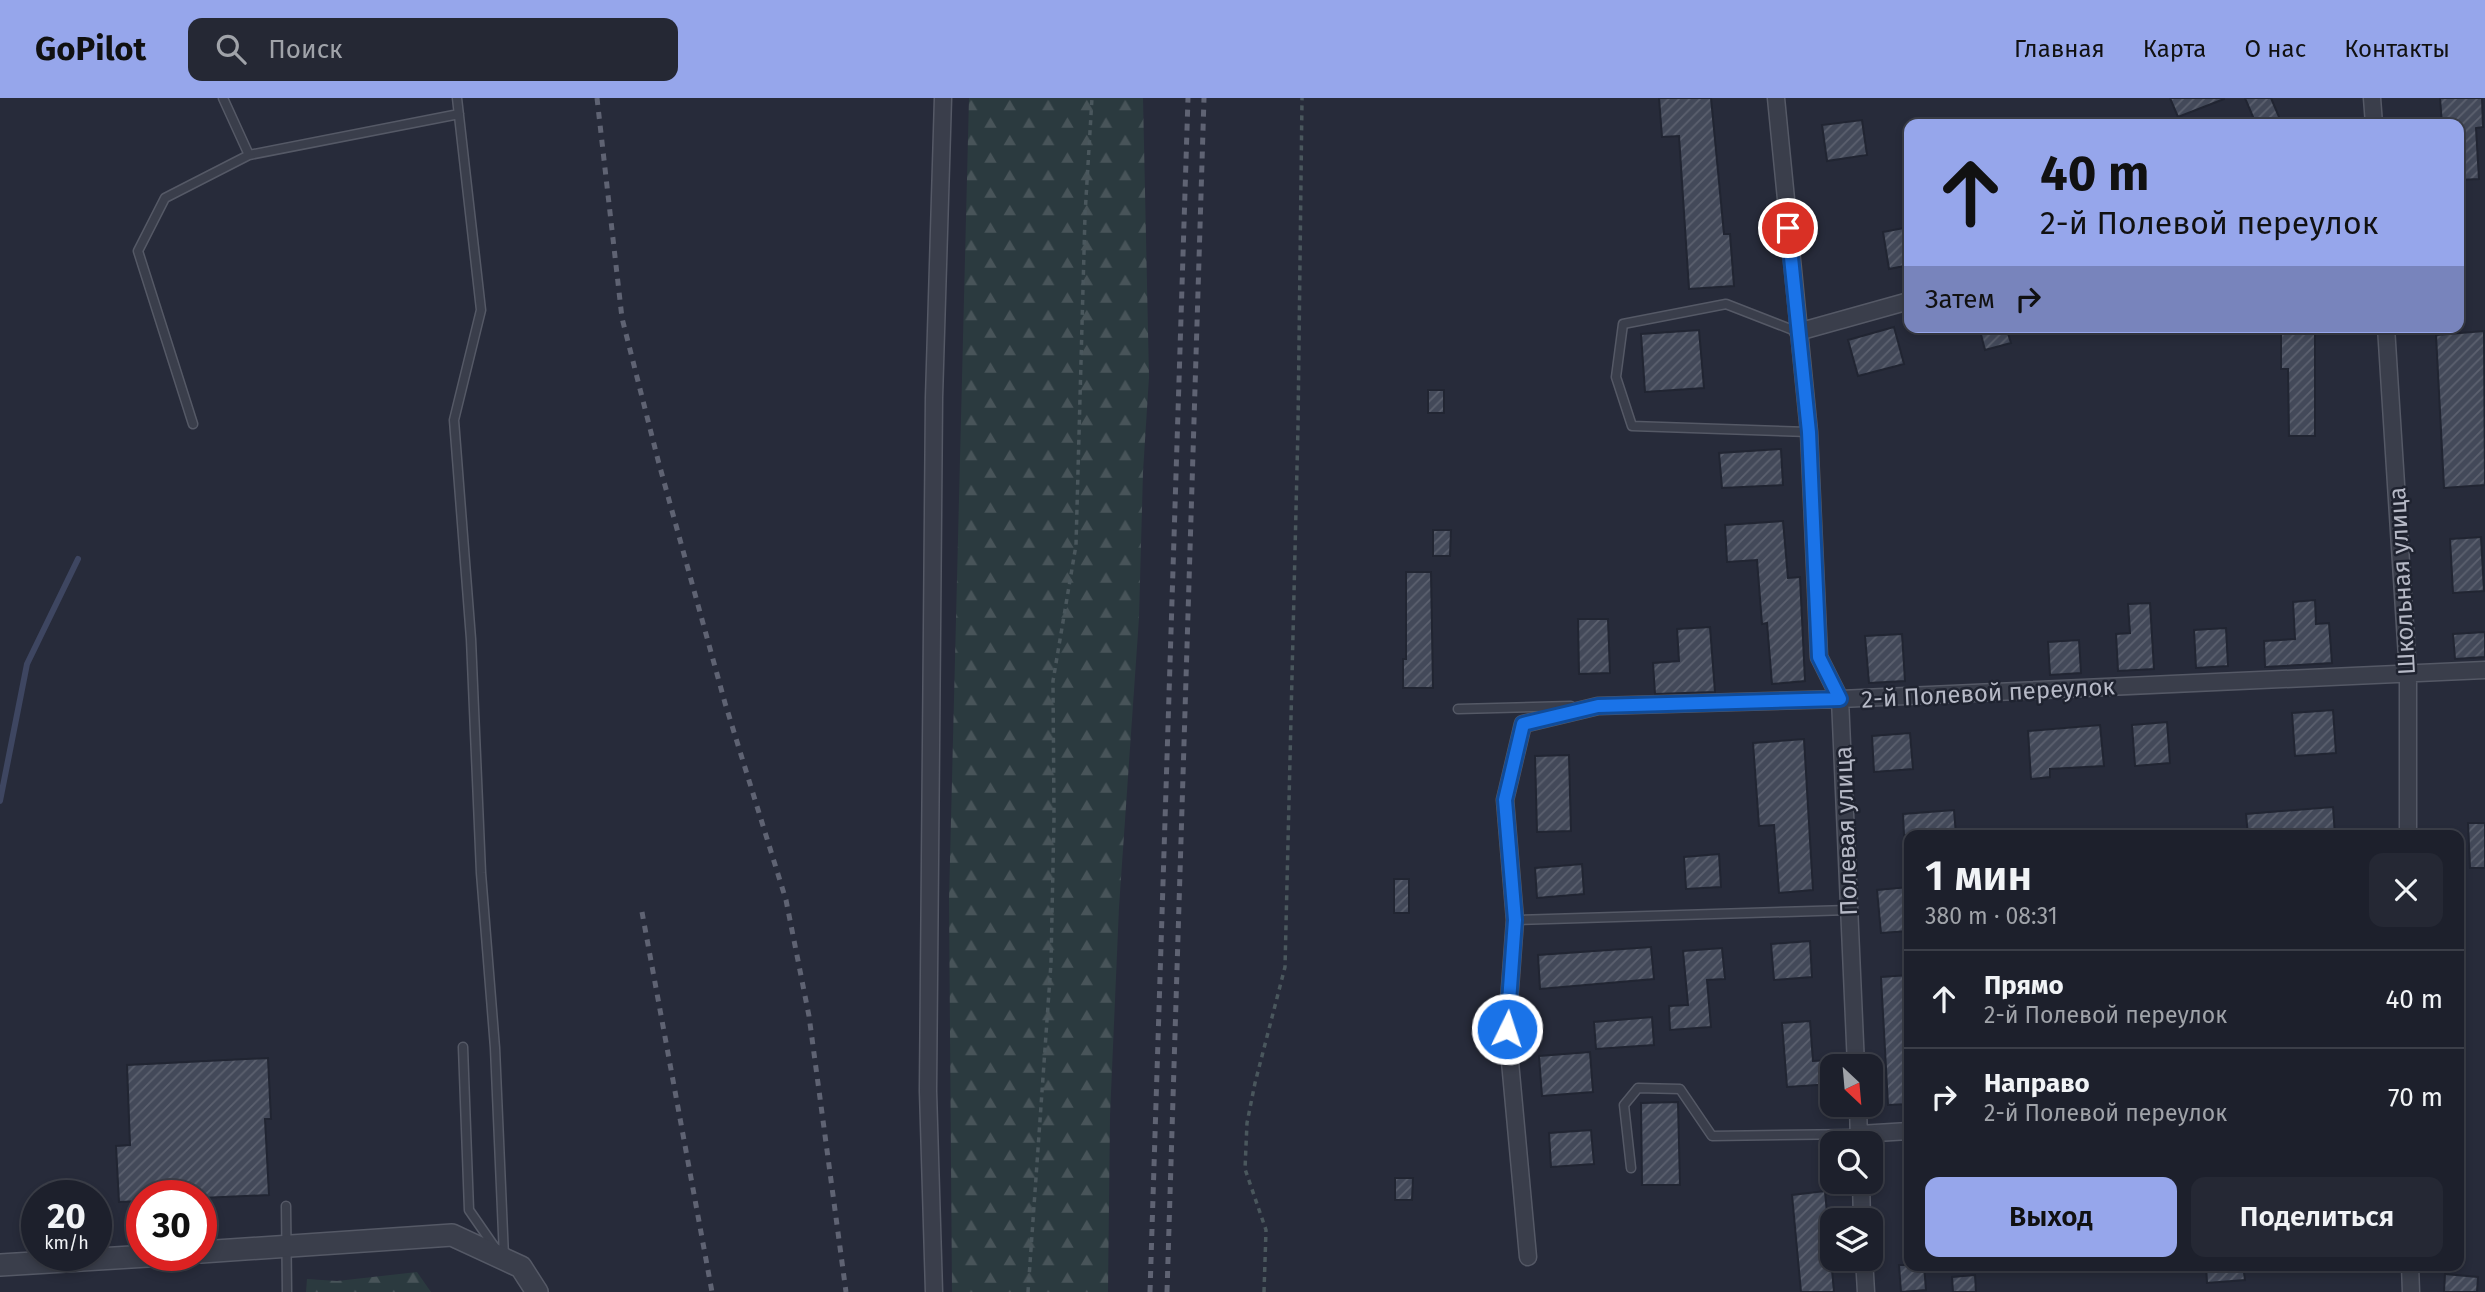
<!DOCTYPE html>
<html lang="ru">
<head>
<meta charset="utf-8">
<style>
  :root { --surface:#1d202c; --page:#252834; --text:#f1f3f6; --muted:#a0a3a9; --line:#3b3e48; --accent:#96a6eb }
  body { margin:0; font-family:"Fira Sans",sans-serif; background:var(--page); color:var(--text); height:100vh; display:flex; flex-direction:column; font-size:26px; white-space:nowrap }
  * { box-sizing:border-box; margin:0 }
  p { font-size:23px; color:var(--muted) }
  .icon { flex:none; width:38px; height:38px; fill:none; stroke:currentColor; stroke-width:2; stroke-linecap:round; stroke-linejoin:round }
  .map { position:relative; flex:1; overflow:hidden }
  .drawer { position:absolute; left:1904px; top:732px; width:560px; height:441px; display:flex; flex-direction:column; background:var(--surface); border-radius:14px; box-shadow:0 4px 10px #0003,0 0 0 2px var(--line) }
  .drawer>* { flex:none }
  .top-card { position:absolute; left:1904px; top:21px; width:560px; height:214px; border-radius:14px; box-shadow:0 4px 10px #0003,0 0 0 2px var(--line); background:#96a6eb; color:#111; overflow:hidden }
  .needle { width:46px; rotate:154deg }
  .fabs { position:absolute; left:1820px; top:956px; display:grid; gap:14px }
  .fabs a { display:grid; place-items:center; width:63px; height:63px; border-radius:14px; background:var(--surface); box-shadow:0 4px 10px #0003,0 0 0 2px var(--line); font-size:35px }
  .speed { position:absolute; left:21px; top:1082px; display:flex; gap:14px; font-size:35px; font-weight:700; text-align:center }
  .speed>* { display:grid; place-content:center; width:91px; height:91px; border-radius:50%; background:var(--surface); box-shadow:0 4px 10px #0003,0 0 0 2px var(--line); line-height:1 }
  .speed small { font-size:18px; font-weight:400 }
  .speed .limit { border:10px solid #d22; background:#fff; color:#111 }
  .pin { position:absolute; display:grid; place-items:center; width:60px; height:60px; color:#fff; margin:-30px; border:4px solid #fff; border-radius:50%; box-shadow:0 2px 7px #0007 }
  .me { position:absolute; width:77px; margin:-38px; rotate:4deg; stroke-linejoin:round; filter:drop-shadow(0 0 5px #0008) }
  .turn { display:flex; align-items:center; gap:24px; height:147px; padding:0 21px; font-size:32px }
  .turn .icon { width:91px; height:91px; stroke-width:2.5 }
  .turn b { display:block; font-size:49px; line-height:60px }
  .then { display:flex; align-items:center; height:66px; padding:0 21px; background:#0003; gap:14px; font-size:26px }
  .round { display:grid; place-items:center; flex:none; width:74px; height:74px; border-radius:14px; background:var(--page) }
  .head { display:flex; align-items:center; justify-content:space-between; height:119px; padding:0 21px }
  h1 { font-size:42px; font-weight:600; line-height:52px }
  .primary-button { display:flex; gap:14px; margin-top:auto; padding:14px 21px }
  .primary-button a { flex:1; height:80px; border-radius:14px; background:var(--accent); color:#111; font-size:28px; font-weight:600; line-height:80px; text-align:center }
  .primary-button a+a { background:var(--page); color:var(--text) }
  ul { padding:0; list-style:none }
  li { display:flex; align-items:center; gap:21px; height:98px; padding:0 21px; border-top:2px solid var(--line) }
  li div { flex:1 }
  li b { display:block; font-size:26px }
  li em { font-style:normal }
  header { display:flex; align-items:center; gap:42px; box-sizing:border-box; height:98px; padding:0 35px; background:var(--accent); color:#111 }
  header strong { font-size:33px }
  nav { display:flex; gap:38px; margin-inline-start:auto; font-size:24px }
  .search { width:490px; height:63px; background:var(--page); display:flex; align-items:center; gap:18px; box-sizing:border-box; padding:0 24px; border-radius:14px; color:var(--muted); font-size:26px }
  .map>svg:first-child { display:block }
  .forest { fill:url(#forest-firs) }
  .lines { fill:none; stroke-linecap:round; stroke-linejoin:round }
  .stream { stroke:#3e4661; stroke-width:6 }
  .building { fill:url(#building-hatch); stroke:#212532; stroke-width:2 }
  .service-casing { stroke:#555966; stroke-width:11 }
  .minor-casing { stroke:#555966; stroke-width:19 }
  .tertiary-casing { stroke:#555966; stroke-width:24 }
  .path { stroke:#4a575d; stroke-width:3.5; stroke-dasharray:5 5; stroke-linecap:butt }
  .service { stroke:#3a3e4b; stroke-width:8 }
  .minor { stroke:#3a3e4b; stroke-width:16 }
  .tertiary { stroke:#3a3e4b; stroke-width:21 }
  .rail { stroke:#5f6373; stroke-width:5; stroke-dasharray:7 7; stroke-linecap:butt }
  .route-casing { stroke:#114b97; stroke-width:18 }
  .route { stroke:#1a73e8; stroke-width:12 }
  .labels { text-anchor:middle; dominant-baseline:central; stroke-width:5; stroke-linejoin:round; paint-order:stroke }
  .street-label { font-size:24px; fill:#b6b9c6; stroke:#1f2330 }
</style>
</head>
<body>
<header>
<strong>GoPilot</strong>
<div class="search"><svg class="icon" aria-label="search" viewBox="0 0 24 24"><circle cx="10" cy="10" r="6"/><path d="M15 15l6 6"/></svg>Поиск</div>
<nav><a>Главная</a><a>Карта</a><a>О нас</a><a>Контакты</a></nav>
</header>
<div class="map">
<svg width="2485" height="1194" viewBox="0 0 2485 1194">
  <defs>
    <pattern id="forest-firs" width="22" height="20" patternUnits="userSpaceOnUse" patternTransform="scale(1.75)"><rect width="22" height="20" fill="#2b3a3f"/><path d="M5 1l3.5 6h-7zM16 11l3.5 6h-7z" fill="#485459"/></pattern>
    <pattern id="building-hatch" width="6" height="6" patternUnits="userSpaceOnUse" patternTransform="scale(1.75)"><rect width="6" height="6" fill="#434959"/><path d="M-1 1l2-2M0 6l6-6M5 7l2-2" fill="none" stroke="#5c616f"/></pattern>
  </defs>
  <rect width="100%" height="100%" fill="#272b3a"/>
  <path class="forest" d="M969,0H1143L1149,279L1143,374L1139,520L1119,809L1110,1018L1108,1194H952L949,802Z
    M417,1174L431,1194H306L307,1181L337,1183Z"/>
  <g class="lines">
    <path class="stream" d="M0,703L27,566L78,461"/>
  </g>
  <path class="building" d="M1659,0H1711L1724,136H1730L1734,188L1689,191L1679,38L1662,39Z
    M2170,0H2224V1L2178,19Z
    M2245,0H2271L2282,26H2256Z
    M2440,0H2482L2483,29L2476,30L2479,81L2459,82V26H2442Z
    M1862,22L1867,57L1827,63L1822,27Z
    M1909,129V167L1889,171L1883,134Z
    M1894,229L1904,266L1858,278L1848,242Z
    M1979,229H2006L2011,245L1985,252Z
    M1699,232L1704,290L1645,294L1641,236Z
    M2315,232V338H2289L2288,271H2281V233Z
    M2484,233L2485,387L2444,390L2436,237Z
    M1428,292H1444V315H1428Z
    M1781,351L1783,387L1722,390L1719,355Z
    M1783,423L1788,480L1800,479L1805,583L1772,586L1767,525L1762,526L1757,462L1727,464L1725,427Z
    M1433,432H1451L1450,458H1433Z
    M2481,439L2484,493L2453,495L2450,441Z
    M1406,474H1431L1433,590H1403V561H1406Z
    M2315,502L2316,526L2329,525L2332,565L2265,569L2264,543L2295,541L2293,504Z
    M2150,505L2154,571L2118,573L2116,536L2130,535L2128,506Z
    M1578,521H1608L1610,575L1579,576Z
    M1710,529L1715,594L1655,596L1653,565L1679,563L1677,531Z
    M2226,530L2228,568L2196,570L2194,532Z
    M2485,534V559L2455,561L2453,536Z
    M1902,536L1905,583L1869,585L1865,538Z
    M2079,542L2081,575L2050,577L2048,544Z
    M2333,612L2336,655L2295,658L2292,615Z
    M2167,624L2170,665L2135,668L2132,627Z
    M2100,627L2104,668L2050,671V679L2031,681L2028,633Z
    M1910,635L1913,671L1874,674L1872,638Z
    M1804,641L1813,792L1779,795L1774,727L1759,728L1753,645Z
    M1569,657L1571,733L1537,734L1535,658Z
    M2333,709L2335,737H2248L2246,716Z
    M1954,712L1956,737H1904L1903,716Z
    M2468,725H2485V770H2470Z
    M1719,756L1721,789L1686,791L1684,759Z
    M1582,766L1584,796L1537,800L1535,770Z
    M1394,781H1409V815H1394Z
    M1909,789V833L1881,835L1877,792Z
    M1810,843L1812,879L1774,882L1771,846Z
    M1651,849L1654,881L1540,891L1538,857Z
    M1722,850L1725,881L1707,882L1711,929L1670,932L1669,908L1688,907L1683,853Z
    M1909,877V1006L1888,1007L1881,879Z
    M1652,919L1654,947L1596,951L1594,924Z
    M1810,923L1813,963L1831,962L1832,986L1787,989L1782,925Z
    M1590,954L1593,994L1542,998L1539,958Z
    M268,960L271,1021H265L269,1097L201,1100V1097H142V1103L119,1104L116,1048L130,1047L127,967Z
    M1678,1004L1680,1087H1642L1641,1005Z
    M1591,1032L1594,1066L1551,1069L1549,1035Z
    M1395,1080H1413L1412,1102H1395Z
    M1825,1093L1834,1194H1801L1792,1097Z
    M1899,1167H1924L1926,1192L1901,1194Z
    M2206,1167H2243L2245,1182L2207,1185Z
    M2445,1176L2478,1179L2477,1194H2444Z
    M1975,1177L1976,1194H1953L1952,1179Z"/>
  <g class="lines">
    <g class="service-casing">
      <path id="service" d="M223,0L249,57L459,16
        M457,0L481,212L454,322L471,541L481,775L495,950L504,1159
        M1798,234L1726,206L1623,226L1616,279L1632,328L1809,334
        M193,326L138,153L165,100L249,57
        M1458,611L1571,608
        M1515,822L1849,812
        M463,949L469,1112L496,1151
        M1631,1070L1624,1007L1638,990L1680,991L1712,1038L1859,1036
        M286,1108L287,1194"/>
    </g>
    <g class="minor-casing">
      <path id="minor" d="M1776,0L1809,334L1819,559L1840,601L1856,968
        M2372,0L2374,26
        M2386,229L2408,575V737
        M1798,234L1909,203
        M1858,1006L1859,1045
        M1859,1036L1909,1033
        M1861,1083L1862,1122
        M1528,1159L1507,931L1515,822L1505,702L1523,626L1598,608L1840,601L2485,572
        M1864,1160L1866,1194
        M2410,1167L2411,1194
        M934,1194L928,993L934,300L943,0"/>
    </g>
    <g class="tertiary-casing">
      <path id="tertiary" d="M201,1154L452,1137L521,1169L537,1194
        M0,1167L164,1157"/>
    </g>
    <path class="path" d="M1028,1194L1051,865L1054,720L1053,583L1076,447L1085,117L1092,0
      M1264,1194L1266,1132L1245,1071L1247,1025L1255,985L1285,869L1298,329L1302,0"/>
    <use href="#service" class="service"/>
    <use href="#minor" class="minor"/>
    <use href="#tertiary" class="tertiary"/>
    <path class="rail" d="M597,0L622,220L658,362L725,605L786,802L809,918L846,1194
      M642,814L712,1194
      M1150,1194L1188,0
      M1167,1194L1204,0"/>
  </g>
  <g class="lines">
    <g class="route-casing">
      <path id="route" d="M1507,931L1515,822L1505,702L1523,626L1598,608L1840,601L1819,559L1809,334L1788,130"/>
    </g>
    <use href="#route" class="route"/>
  </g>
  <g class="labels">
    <g class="street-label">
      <text transform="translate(2402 483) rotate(-93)">Школьная улица</text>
      <text transform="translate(1988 595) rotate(-3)">2-й Полевой переулок</text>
      <text transform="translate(1846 733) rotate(-92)">Полевая улица</text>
    </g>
  </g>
</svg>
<div class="fabs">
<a><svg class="needle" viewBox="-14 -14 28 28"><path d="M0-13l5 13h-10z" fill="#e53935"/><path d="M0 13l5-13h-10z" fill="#a0a3a9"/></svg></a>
<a><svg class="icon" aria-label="search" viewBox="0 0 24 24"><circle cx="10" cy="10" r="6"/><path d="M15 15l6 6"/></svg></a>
<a><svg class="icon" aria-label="layers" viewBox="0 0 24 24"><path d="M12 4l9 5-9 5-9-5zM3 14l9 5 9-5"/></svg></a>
</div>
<div class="speed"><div>20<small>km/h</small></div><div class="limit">30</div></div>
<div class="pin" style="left:1788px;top:130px;background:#d93025"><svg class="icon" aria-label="arrive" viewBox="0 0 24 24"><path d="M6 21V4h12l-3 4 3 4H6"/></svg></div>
<svg class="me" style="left:1507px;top:931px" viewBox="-20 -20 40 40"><circle r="17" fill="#1a73e8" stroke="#fff" stroke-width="3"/><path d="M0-11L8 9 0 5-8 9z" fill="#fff"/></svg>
<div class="top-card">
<div class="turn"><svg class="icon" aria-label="ahead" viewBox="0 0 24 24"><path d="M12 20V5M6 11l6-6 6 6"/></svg><div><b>40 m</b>2-й Полевой переулок</div></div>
<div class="then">Затем<svg class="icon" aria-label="right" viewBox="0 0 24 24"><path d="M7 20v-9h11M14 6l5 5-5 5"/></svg></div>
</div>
<section class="drawer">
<div class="head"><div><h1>1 мин</h1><p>380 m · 08:31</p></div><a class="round"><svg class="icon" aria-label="close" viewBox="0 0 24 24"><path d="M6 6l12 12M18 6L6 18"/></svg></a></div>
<ul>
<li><svg class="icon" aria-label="ahead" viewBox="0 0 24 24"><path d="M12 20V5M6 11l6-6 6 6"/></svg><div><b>Прямо</b><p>2-й Полевой переулок</p></div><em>40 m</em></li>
<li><svg class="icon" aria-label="right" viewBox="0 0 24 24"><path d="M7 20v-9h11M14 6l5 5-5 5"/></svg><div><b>Направо</b><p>2-й Полевой переулок</p></div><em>70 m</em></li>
</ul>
<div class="primary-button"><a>Выход</a><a>Поделиться</a></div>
</section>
</div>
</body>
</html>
